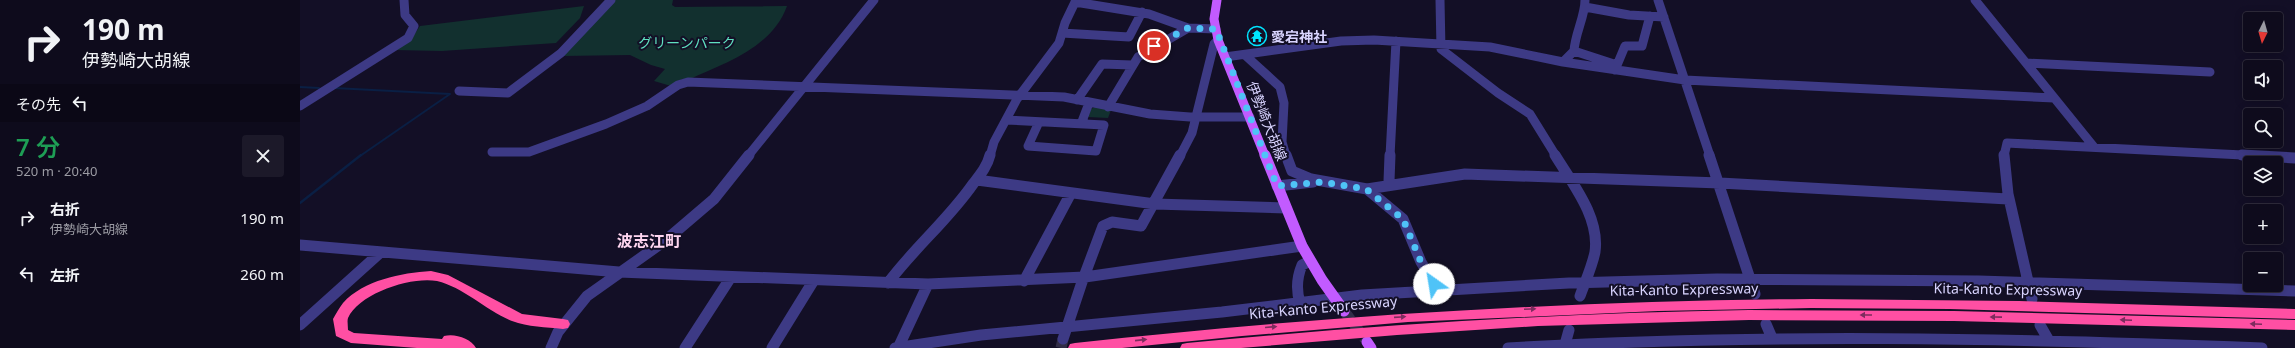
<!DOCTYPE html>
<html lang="ja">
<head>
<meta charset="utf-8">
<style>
  :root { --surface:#0e0b1c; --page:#1c1929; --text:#f1f3f6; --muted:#9b9ba3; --line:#2e2b3b }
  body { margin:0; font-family:"Noto Sans","Noto Sans JP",sans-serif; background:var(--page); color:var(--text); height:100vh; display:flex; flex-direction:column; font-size:15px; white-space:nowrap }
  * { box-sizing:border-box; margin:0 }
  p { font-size:13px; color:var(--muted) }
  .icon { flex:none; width:22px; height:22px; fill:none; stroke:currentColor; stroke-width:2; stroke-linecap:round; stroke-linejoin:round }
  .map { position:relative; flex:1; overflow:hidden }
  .panel { display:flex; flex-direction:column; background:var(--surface); width:300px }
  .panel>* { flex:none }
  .top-card { background:#0e0b1c; color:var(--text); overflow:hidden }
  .needle { width:26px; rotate:185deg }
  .fabs { position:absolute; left:1943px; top:12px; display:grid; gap:8px }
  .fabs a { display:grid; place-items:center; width:40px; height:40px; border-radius:4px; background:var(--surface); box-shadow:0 2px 10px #0003,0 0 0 1px var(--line); font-size:20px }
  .pin { position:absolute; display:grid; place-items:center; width:34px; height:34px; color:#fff; margin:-17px; border:2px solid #fff; border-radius:50%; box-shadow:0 1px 4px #0007 }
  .me { position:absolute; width:44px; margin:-22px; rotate:328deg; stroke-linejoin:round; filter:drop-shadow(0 0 3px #0008) }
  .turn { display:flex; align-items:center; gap:14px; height:84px; padding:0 16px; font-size:18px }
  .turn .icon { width:52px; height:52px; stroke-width:2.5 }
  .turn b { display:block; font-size:28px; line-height:34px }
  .then { display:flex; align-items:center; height:38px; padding:0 16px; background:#0003; gap:8px; font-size:15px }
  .round { display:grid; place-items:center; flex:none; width:42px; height:42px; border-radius:4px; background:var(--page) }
  .overview { display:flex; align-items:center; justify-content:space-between; height:68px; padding:0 16px }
  h1 { font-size:24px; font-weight:600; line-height:30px; color:#1e9e55 }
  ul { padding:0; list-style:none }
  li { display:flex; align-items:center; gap:12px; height:56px; padding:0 16px }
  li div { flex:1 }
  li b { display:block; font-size:15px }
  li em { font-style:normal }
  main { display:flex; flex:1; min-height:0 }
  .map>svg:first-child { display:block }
  .green { fill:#12302f }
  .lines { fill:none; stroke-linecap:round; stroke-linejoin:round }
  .stream-far1 { stroke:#0a1f44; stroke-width:2 }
  .stream { stroke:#0a1f44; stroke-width:2.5 }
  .minor-tunnel { stroke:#312d47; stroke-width:11; stroke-dasharray:11 5.5; stroke-linecap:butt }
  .major-tunnel { stroke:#312d47; stroke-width:11; stroke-dasharray:11 5.5; stroke-linecap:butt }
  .minor-far1 { stroke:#3d3a85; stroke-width:9 }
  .minor { stroke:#3d3a85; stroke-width:11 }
  .major-far1 { stroke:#c25bff; stroke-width:9 }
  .major { stroke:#c25bff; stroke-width:11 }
  .highway { fill:#ff4fa3; fill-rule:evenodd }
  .oneway { fill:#7d2c5e }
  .route { stroke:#4fc3f7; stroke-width:7; stroke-dasharray:0 12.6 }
  .labels { text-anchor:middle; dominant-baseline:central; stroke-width:4; stroke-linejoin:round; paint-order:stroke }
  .poi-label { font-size:14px; font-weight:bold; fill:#d9d4ff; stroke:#130f26; text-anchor:start }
  .park-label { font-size:14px; fill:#5fe0c0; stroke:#130f26 }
  .street-label { font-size:14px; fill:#d9d4ff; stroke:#130f26 }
  .quarter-label { font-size:16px; font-weight:bold; fill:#ffd6f0; stroke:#130f26 }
</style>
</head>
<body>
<main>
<section class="panel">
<div class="top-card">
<div class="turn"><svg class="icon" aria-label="right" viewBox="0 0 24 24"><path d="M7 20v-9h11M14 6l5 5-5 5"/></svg><div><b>190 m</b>伊勢崎大胡線</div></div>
<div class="then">その先<svg class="icon" aria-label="left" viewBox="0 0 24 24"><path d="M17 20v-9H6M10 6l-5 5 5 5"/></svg></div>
</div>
<div class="overview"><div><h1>7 分</h1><p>520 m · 20:40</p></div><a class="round"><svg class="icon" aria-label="close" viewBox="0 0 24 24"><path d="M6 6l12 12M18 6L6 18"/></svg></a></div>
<ul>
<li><svg class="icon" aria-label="right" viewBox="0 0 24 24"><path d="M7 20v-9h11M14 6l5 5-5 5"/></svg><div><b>右折</b><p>伊勢崎大胡線</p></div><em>190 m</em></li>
<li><svg class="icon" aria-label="left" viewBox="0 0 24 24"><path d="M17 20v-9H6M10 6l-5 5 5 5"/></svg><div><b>左折</b></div><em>260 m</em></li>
</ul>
</section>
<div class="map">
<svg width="1995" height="348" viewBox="0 0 1995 348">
  <rect width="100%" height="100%" fill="#130f26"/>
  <path class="green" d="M314,0H373L372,5L375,7L487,6C472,48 425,63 388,80L382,79L371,86L354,81L365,69L351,65L330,55L262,56Z
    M284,6L280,18L256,43L142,51L94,50L112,38L120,26Z
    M795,107L811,110L808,118L788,117L791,109Z"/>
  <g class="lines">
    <path class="stream-far1" d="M0,87L19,88
      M34,88L150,94L60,156"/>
    <path class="stream" d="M0,203L61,155"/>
    <path class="minor-tunnel" d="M761,348L763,339"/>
    <path class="major-tunnel" d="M1044,311L1065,339"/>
    <path class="minor-far1" d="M1140,0L1141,49L1198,93L1230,114L1256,156
      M1358,0L1410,156
      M1675,0L1794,147
      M775,2L849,14L888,28L916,29
      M1285,7L1329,15L1364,17
      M762,33L829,37L842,12
      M1274,51L1317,65
      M946,56L980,87L984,103L982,142L986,156
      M925,57L1041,41L1074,40L1190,47L1263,62L1385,80L1754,98
      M1263,62L1274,51C1275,33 1285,17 1285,0
      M1726,63L1910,72
      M1315,70L1325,46H1342L1350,16
      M159,91L208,93L261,53L311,0
      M777,100L802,64L832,65
      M0,106L108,38L114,26L105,15L104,0
      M808,107L838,57L888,28
      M706,120L804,125L796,151L728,146L739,122
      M781,124L789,103
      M192,152H229L306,124L347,106L378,85L388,82L764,97L850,114L890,117H950
      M448,156L574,0
      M690,156L694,142L717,99L759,43L765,23L776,0
      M880,156L892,133L914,44L918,40
      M1090,156L1096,41
      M1704,156L1707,143L1962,156"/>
    <path class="minor" d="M986,155L992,171L1011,179L1067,189L1165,174L1420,183L1708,199
      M1090,155L1089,181L1091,184
      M1255,155C1272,183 1300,217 1295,252C1292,267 1285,282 1280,296
      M1409,155L1455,294
      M1704,155L1708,194L1732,299
      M1942,155L1995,158
      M677,180L855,204L986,208
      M977,186L1013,182
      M1067,189L1103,219L1121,262L1138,290
      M0,245L319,272L628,284L785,277L1002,246
      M724,281L771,193
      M588,283C614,248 648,220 673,184C680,175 687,167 690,155
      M1000,303C996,290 997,277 1002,265L1010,261
      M1466,324L1472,338
      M0,325L81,252
      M1740,325L1748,339
      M763,339L782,282L803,226L812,222L841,226L880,155
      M251,348L258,332L287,296L366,240L414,199L449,155
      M385,348L431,277
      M472,348L514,280
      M595,348L681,335L922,312L1062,295L1269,283L1417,279L1679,281L1995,291
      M598,348L628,284
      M1208,348C1460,333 1710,338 1962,348
      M1264,348L1269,330"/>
    <path class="major-far1" d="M917,0L914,19L918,40L965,156"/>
    <path class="major" d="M965,155L1002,246L1022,280L1044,311
      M1067,342L1071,348"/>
    <path class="highway" d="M131,271L148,275L222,314L263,319L268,320L270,324L268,328L263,329C246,327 228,327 212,321C187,311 163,287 137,281C112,276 59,293 48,318C47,321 48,326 48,330L54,333L142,339L144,336C154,333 171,338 176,348H117L51,343L36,336L33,319C36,314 39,308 43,303C64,280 101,273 131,271Z
      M1511,299L1719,301L1995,309V319L1650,309L1511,308L1358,311L1108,322L942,336L822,348H768L770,344L775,343C1020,316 1265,301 1511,299Z
      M1449,310L1654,311L1995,320V330L1654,321L1449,320L1238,326L1097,335L941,348H880L882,344L887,343C1074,325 1261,313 1449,310Z"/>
  </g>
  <defs><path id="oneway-solid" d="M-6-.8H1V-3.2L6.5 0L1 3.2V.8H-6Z"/></defs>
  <g class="oneway">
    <use href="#oneway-solid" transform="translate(1230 309) rotate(-2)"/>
    <use href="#oneway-solid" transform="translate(1566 315) rotate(-180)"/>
    <use href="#oneway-solid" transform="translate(1100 317) rotate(-4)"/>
    <use href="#oneway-solid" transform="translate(1696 317) rotate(-179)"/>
    <use href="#oneway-solid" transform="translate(1826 320) rotate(-178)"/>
    <use href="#oneway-solid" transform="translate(1956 324) rotate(-178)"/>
    <use href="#oneway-solid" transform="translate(971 327) rotate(-5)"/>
    <use href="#oneway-solid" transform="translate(841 340) rotate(-6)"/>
  </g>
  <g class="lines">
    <path class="route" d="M854,46L888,28L916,29L977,186L1023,182L1066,189L1103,219L1121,262L1134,284"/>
  </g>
  <defs>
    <g id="temple-ring" transform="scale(1)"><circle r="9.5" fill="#130f26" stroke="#00e5ff" stroke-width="1.5"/><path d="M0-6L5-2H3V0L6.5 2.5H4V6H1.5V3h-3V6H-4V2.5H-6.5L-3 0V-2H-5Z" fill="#00e5ff"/></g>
  </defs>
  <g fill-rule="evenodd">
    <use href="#temple-ring" x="957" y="36"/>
  </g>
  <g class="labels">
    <g class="poi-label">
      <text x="971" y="36">愛宕神社</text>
    </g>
    <g class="park-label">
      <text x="387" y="42">グリーンパーク</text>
    </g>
    <g class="street-label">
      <text transform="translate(967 121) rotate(68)">伊勢崎大胡線</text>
      <text transform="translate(1384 289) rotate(-1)">Kita-Kanto Expressway</text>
      <text transform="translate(1708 289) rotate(1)">Kita-Kanto Expressway</text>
      <text transform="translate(1023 307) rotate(-5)">Kita-Kanto Expressway</text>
    </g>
    <g class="quarter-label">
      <text x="349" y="241">波志江町</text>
    </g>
  </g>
</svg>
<div class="fabs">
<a><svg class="needle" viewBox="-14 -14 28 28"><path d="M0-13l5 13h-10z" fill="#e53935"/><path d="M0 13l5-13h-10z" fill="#9b9ba3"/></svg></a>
<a><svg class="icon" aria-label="sound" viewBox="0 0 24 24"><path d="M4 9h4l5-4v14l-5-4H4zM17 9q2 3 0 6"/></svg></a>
<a><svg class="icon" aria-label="search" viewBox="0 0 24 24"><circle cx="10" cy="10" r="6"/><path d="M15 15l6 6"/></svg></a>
<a><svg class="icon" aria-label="layers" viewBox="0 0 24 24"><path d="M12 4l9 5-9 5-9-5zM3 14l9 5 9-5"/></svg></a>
<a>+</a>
<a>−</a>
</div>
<div class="pin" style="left:854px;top:46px;background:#d93025"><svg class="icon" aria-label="arrive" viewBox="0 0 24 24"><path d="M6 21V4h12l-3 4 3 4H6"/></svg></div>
<svg class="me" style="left:1134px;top:284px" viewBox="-20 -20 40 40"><circle r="19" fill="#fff"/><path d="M0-13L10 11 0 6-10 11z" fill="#4fc3f7"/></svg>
</div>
</main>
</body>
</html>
